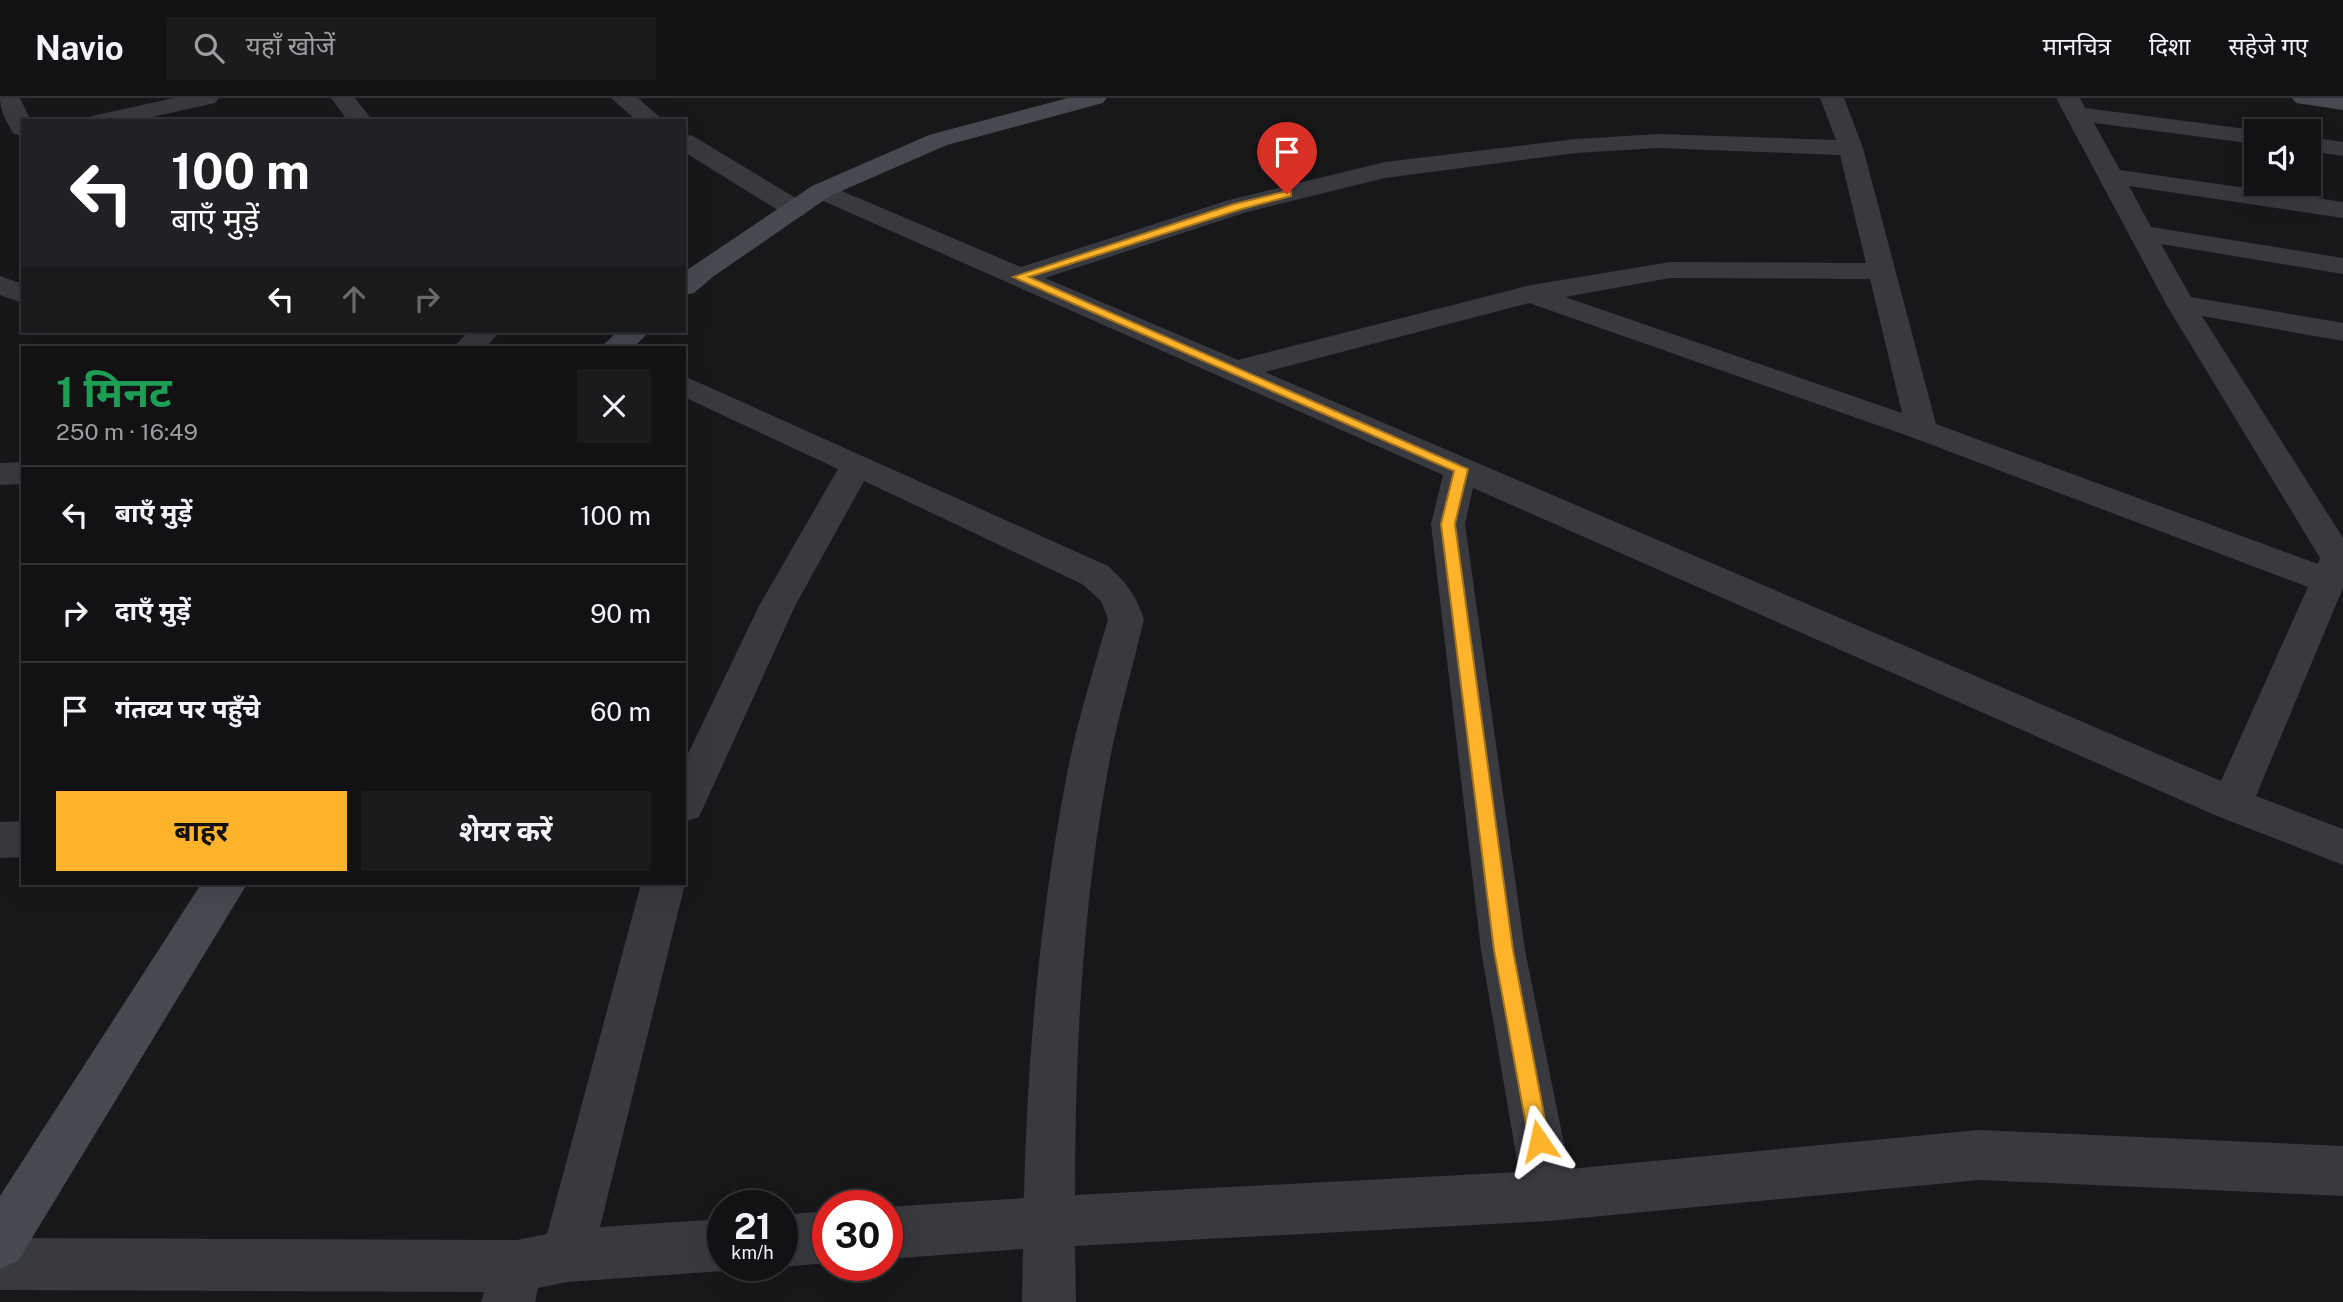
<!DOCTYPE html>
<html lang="hi">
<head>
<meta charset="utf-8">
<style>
  :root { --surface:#121214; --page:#1b1b1d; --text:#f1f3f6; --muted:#9c9ea0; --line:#313234; --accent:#ffb32b }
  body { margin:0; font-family:"Public Sans","Noto Sans Devanagari",sans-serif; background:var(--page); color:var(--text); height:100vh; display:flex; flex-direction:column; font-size:26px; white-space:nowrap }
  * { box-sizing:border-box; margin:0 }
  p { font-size:23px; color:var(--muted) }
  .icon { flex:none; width:38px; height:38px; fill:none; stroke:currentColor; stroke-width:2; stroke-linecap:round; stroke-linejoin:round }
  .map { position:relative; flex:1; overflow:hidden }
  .drawer { position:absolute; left:21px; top:248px; width:665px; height:539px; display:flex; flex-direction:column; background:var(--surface); border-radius:0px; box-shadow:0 7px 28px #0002,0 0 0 2px var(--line) }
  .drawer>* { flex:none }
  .top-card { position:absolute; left:21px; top:21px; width:665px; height:214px; border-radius:0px; box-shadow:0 7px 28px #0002,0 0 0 2px var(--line); background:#202124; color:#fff; overflow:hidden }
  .controls { position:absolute; left:2244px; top:21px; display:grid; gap:14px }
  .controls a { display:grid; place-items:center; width:77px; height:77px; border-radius:0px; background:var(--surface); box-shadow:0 7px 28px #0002,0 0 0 2px var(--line); font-size:35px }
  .speed { position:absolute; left:707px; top:1092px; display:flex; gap:14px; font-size:35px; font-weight:700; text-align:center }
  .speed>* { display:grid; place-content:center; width:91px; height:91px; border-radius:50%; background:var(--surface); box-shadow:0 7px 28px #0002,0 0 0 2px var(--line); line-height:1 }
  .speed small { font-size:18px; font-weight:400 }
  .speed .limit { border:10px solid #d22; background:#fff; color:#111 }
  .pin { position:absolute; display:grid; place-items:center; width:60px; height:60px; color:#fff; margin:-72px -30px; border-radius:50% 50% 50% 0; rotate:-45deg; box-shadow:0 0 7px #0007 }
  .pin .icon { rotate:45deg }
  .me { position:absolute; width:77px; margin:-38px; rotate:349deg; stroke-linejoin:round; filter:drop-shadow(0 0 5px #0008) }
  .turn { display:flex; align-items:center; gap:24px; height:147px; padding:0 35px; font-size:32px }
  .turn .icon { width:91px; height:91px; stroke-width:2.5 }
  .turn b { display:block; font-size:49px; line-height:60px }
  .lanes { display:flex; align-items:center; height:66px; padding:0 35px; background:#0003; justify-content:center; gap:35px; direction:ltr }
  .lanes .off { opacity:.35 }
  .round { display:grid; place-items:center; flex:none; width:74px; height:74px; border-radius:0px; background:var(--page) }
  .overview { display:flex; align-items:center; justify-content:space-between; height:119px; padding:0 35px }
  h1 { font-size:42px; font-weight:700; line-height:52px; color:#1e9e55 }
  .cta { display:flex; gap:14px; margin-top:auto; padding:14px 35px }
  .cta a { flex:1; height:80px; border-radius:0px; background:var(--accent); color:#111; font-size:28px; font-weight:700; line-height:80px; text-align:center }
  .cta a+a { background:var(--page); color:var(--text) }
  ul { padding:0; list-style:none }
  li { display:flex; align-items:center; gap:21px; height:98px; padding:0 35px; border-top:2px solid var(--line) }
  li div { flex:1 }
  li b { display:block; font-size:26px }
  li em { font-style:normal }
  header { display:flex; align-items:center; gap:42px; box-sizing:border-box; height:98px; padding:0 35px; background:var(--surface); border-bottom:2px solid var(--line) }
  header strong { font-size:33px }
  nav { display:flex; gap:38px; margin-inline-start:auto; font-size:24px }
  .search { width:490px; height:63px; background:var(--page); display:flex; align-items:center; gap:18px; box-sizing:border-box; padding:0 24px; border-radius:0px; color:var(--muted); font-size:26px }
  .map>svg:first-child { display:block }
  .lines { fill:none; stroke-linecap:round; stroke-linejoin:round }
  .street { fill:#383a40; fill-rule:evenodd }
  .secondary { fill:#464950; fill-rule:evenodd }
  .route { fill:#ffb32b; stroke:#a6741c; stroke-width:2 }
</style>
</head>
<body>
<header>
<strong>Navio</strong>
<div class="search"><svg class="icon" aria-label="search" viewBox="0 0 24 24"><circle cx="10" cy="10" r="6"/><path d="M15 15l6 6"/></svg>यहाँ खोजें</div>
<nav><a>मानचित्र</a><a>दिशा</a><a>सहेजे गए</a></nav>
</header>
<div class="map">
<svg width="2343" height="1204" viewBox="0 0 2343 1204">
  <rect width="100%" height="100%" fill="#18181a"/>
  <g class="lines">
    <path class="street" d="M0,0H20L31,23H23V38L14,36C7,26 0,12 0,0Z
      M174,0H219L215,5L134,23H88L92,18Z
      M331,0H355L373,23H348Z
      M611,0H638L664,23H637Z
      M1820,0H1844L1863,50L1936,326L2318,466L2320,460L2166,206L2056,0H2080L2085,10L2262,33H2256V46L2094,25L2120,72L2343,104V120L2129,88L2151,129L2343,160V176L2161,146L2191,199L2343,225V243L2202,218L2343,440V490L2256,698L2343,731V767L2217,718L1473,390L1465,426L1525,852L1569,1071L1979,1032L2343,1048V1098L1979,1082L1549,1123L1075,1148L1076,1204H1022L1023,1151L887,1161V1109L1024,1100C1027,960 1040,819 1066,681C1076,627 1093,574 1108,521L1101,503L1082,486L864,383L795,508L699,719L684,724V664L759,508L838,371L684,299V278L1108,468C1129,488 1134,494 1144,521C1132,573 1116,624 1107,677C1082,814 1075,957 1075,1097L1519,1074L1481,852L1431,426L1443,377L812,98L808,93L812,88L821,85L830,88L1021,169L1229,102L1385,64L1576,41L1658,36L1836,42ZM1658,50L1840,57L1866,165L1670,164L1531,187L1238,262L1045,180L1247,114L1385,80L1576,55ZM1670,180L1870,181L1902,315L1565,199ZM1529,205L1911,339L2308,489L2221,683L1265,274Z
      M684,36L693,38L804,105L808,111L804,117L795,119L786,117L684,54Z
      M2308,39L2343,44V58L2308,53Z
      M0,178L23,186V205L0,197Z
      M469,233H501L485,250H453Z
      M23,364V386L0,387V365Z
      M23,723V759L0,760V724Z
      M684,785L685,786L600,1129L723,1121V1167H737L723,1173L567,1184L538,1190L535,1204H481L484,1194L0,1192V1140L517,1142L547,1136L641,786Z
      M828,1113V1165L782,1169L778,1167H782V1117Z"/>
    <path class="secondary" d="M1068,0H1107L1103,5L947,47L830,98L714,178L694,195L684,197V174L812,88L929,37Z
      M2292,0H2343V12L2296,5Z
      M618,233H650L633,250H600Z
      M201,786H247L18,1163L0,1171V1098Z"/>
  </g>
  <path class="route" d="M1287,93L1291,94V98L1242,111L1029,179L1468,371L1455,426L1513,852L1549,1043L1546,1050L1539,1053L1532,1050L1529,1043L1494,852L1441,426L1454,373L1013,179L1234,106Z"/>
</svg>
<div class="controls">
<a><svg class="icon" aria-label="sound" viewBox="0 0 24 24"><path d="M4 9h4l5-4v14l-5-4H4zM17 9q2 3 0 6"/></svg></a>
</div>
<div class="speed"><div>21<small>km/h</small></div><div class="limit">30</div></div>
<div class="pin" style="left:1287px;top:96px;background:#d93025"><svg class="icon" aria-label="arrive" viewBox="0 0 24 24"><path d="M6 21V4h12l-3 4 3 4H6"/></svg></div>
<svg class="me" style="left:1539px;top:1043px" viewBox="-20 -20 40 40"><path d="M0-17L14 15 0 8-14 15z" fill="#ffb32b" stroke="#fff" stroke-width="4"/></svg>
<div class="top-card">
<div class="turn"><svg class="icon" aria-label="left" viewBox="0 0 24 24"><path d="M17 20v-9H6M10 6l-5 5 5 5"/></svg><div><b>100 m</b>बाएँ मुड़ें</div></div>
<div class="lanes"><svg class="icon" aria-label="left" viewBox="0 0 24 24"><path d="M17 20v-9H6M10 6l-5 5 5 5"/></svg><svg class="icon off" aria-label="ahead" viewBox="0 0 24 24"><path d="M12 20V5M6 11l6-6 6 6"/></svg><svg class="icon off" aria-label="right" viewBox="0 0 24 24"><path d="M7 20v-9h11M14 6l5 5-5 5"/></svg></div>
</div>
<section class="drawer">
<div class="overview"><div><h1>1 मिनट</h1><p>250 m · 16:49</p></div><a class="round"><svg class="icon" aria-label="close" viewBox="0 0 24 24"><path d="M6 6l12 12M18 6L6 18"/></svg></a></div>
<ul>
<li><svg class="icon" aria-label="left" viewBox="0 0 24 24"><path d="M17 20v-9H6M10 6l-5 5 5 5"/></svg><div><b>बाएँ मुड़ें</b></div><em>100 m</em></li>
<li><svg class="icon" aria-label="right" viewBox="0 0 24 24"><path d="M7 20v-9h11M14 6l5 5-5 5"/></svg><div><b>दाएँ मुड़ें</b></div><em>90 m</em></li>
<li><svg class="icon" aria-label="arrive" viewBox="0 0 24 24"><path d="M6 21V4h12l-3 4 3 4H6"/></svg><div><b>गंतव्य पर पहुँचे</b></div><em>60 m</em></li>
</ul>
<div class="cta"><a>बाहर</a><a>शेयर करें</a></div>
</section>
</div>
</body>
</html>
